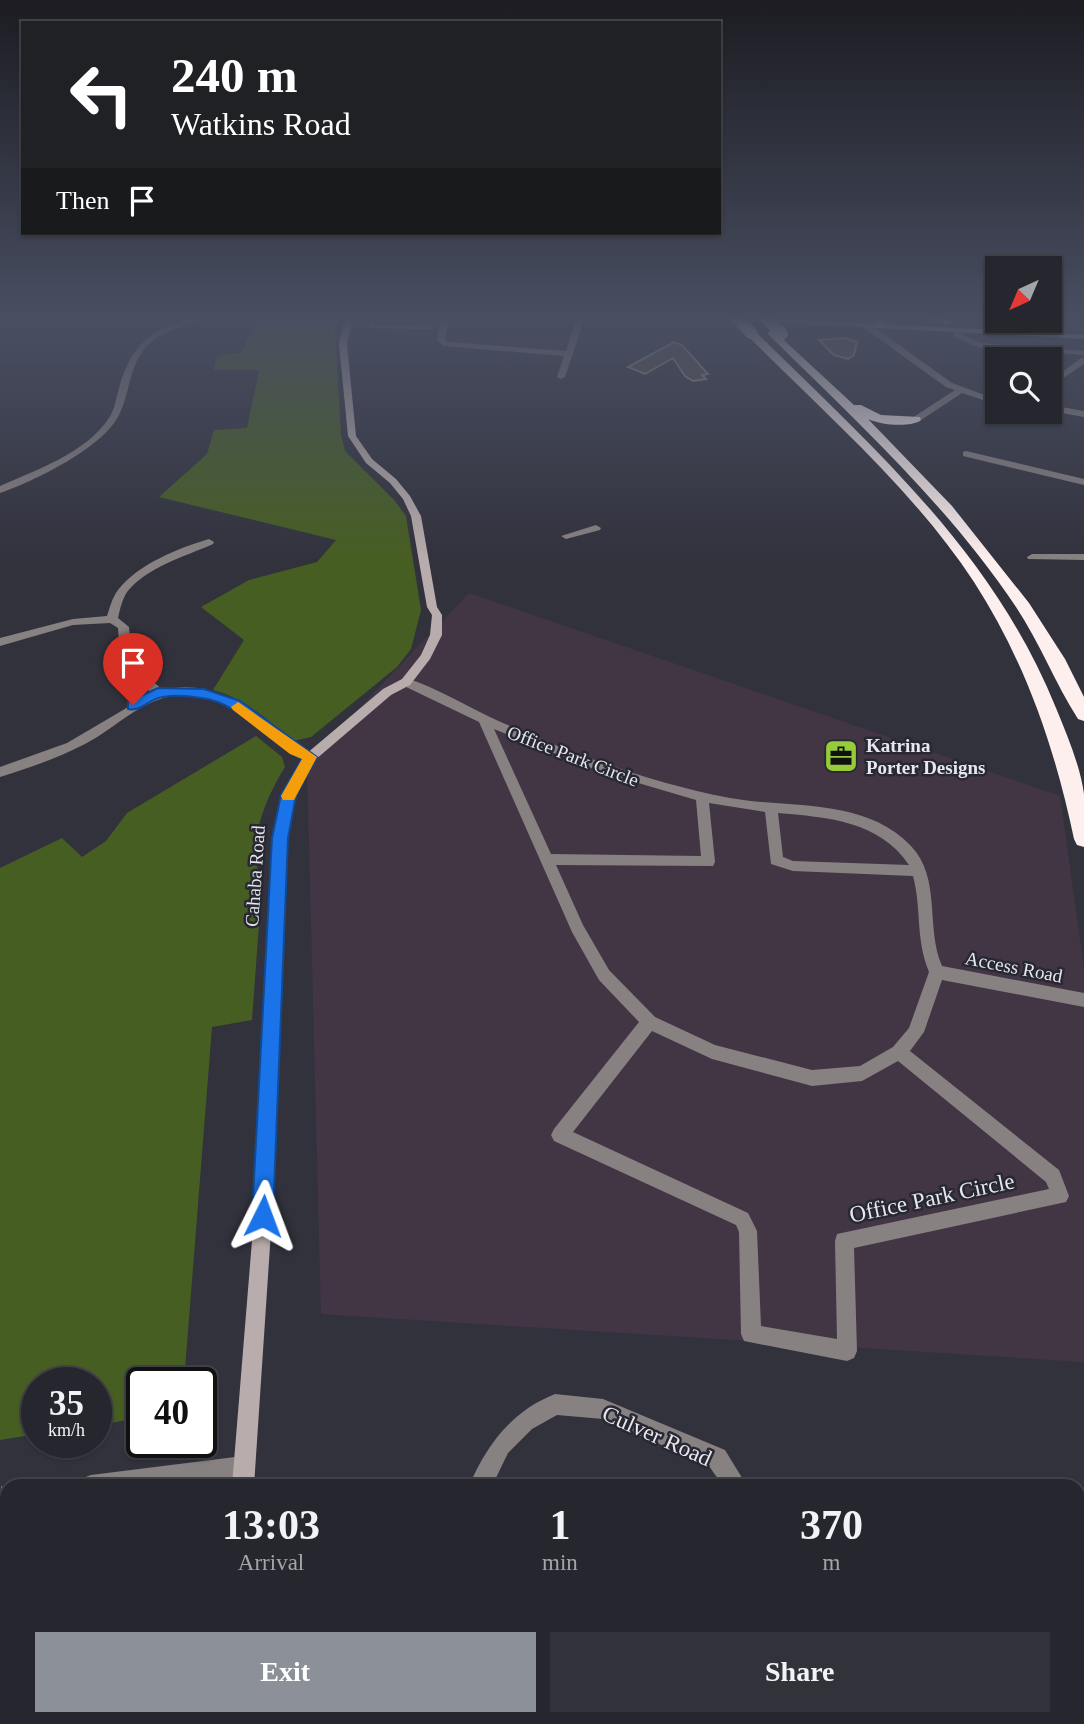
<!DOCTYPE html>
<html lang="en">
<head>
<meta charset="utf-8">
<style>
  :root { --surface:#26262e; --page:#32323a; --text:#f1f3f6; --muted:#a4a5aa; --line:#42434a; --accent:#8c9099 }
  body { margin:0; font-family:"Times New Roman",serif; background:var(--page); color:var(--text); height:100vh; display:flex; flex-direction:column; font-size:26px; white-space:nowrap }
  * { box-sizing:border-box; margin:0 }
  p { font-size:23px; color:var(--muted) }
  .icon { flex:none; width:38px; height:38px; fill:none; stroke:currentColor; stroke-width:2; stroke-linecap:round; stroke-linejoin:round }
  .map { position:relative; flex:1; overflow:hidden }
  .drawer { position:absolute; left:0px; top:1479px; width:1085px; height:247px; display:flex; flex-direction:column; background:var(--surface); border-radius:21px 21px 0 0; box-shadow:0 2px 5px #0004,0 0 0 2px var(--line) }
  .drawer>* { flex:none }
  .hud { position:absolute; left:21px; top:21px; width:700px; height:214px; border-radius:0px; box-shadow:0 2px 5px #0004,0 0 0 2px var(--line); background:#202124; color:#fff; overflow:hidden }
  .needle { width:46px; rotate:224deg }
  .buttons { position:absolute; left:985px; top:256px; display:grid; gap:14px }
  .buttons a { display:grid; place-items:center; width:77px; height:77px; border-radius:0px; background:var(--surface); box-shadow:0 2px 5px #0004,0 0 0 2px var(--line); font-size:35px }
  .speed { position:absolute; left:21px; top:1367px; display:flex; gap:14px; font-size:35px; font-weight:700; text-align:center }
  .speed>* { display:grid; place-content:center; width:91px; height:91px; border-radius:50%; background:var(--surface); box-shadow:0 2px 5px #0004,0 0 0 2px var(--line); line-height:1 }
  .speed small { font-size:18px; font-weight:400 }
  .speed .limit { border:4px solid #111; border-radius:10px; background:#fff; color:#111 }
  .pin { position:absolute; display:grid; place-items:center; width:60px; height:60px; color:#fff; margin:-72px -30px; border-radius:50% 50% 50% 0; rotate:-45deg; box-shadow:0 0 7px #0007 }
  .pin .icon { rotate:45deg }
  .me { position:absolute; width:77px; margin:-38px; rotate:3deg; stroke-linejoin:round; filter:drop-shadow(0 0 5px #0008) }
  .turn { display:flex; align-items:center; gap:24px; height:147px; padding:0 35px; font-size:32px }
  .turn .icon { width:91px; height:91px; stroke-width:2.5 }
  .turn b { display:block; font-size:49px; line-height:60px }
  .then { display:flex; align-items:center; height:66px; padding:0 35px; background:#0003; gap:14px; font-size:26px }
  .eta { display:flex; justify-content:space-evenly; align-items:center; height:119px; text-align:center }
  .eta b { font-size:42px; font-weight:600; line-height:49px }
  .cta { display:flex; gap:14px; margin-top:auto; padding:14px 35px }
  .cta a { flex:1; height:80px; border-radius:0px; background:var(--accent); color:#fff; font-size:28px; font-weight:600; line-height:80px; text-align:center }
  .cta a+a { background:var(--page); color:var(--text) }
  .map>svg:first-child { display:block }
  .commercial { fill:#423645 }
  .green { fill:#475e22 }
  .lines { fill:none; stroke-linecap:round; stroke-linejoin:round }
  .stream { stroke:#6696a6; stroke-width:2.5 }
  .building { fill:#5e504c; stroke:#a79894; stroke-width:2 }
  .street { fill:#888181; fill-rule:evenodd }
  .secondary { fill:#b8adac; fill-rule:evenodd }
  .highway { fill:#fdefee; fill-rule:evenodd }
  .highway-bridge { stroke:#fdefee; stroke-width:12 }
  .route { fill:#1a73e8; stroke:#114b97; stroke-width:2 }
  .slow { fill:#f59e0b }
  .labels { text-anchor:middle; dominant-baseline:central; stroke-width:5; stroke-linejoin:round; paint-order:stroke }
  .poi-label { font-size:19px; font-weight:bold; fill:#e7e7ee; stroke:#282833; text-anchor:start }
  .street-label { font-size:19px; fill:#e7e7ee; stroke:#282833 }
  .near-street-label { font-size:23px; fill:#e7e7ee; stroke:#282833 }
</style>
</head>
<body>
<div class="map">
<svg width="1084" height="1724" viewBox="0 0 1084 1724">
  <rect width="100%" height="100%" fill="#32323d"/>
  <path class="commercial" d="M469,593L1060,796L1084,969V1362L321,1314L307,763Z
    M103,1718L231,1719L230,1724H100Z"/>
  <path class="green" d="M235,317H341L335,330L341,434L345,451L395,501L406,516L421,610L411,649L397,667L311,737L293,741C268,720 245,698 213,690L244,640L201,607L249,580L317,562L336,540L159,497L207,454L214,430L247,428L259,370H214L217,355L241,353L254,325Z
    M256,736L282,757L285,767C265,799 245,846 262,883L252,1020L212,1027L184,1382H142V1418L96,1425V1382H37V1434L0,1440V868L62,838L82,857L106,841L127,813Z"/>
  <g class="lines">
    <path class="stream" d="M1050,317L1084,319"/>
  </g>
  <path class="building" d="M371,317H432L429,328L371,327Z
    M845,338L857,342L854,355L848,359L834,355L819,340Z
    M674,342L682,345L708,374L702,375L706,379L693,381L685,376L673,358L645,374L628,367Z"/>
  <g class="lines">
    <path class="street" d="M192,317H204C187,327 166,329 151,342C129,361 131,391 119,415C104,447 33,482 0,493V486C36,470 86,453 109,418C115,409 116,398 119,388C131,344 150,331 192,317Z
      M441,317H449L445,339L448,342L566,351L577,317H585L565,377L561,379L557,377L564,356L443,346L437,340Z
      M864,324H870L952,383L998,400V405L962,393L918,422H912V418L955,390L946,387L864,328Z
      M954,329H960L961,334L980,343L1084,351V355L978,347L954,337Z
      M1081,358H1084V364L1050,387V381Z
      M1050,405L1084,411V417L1050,411Z
      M966,451L1084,479V485L963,456V452Z
      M596,525L601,528L600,530L566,539L561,536Z
      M209,539L214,542L213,544C184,557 147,567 127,592C122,600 120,609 118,618L129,627C132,665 135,666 163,690C226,675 264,728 314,754L316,757L314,760C294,765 249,718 230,707C216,699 200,695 184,695C147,694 116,728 85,744C58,758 29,768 0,777V767L67,743L152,693C126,672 120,663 118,628L110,623L73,625L0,646V638L73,619L107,616C110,607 112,598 118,590C138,564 179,548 209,539Z
      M1032,554H1084V560L1028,559L1027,557Z
      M406,678C438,688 471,709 503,723C576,755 651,783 730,798C790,809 864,797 911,846C942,879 925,927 942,966L1084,993V1007L942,980L924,1032L910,1051L1059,1170L1069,1196L1066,1202L854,1248L857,1351L854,1358L847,1361L744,1341L741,1334L739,1232L736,1225L554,1141L551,1135L554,1129L639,1022L599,980L572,932L479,722L402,685V679ZM494,729L601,772L696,800L701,856L551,854ZM709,803L765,812L771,864L793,871L913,876C922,910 915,937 929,972L909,1028L893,1047L860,1066L812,1070L715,1045L655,1017L609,970L583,925L556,865L713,866L715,862ZM778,813C826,817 880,821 909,865L793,861L783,857ZM652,1031L712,1059L812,1086L862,1081L898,1061L1046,1182L1049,1189L837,1234L835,1241L837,1339L761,1326L757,1231L748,1213L573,1132Z
      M555,1394L603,1399L725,1450L747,1486H723L709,1466L603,1419L557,1415L532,1429L508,1453L492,1486H469C487,1444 512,1411 555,1394Z
      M243,1456L251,1459L254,1467L251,1475L243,1478L179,1486H80L83,1478L91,1475Z
      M1,1486L7,1489V1512L0,1515Z
      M393,1718H417L416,1724H392Z
      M680,1718H704L703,1724H679Z"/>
    <path class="secondary" d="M345,317H353L347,344L356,436L372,459L396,479L410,496L421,516L437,607L442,615V635L430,659L410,685L391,695L315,760L296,795L287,838L272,1216L254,1486H232L254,1216L273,838L282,795L306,754L383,689L402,679L421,655L430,635L432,615L427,607L411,516L403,499L390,483L366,463L348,436L339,344Z
      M708,317H757L1084,335V339L712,319Z
      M219,1718H243L242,1724H218Z"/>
    <path class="highway" d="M873,317H884L885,328H877Z
      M918,317H940L953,322L947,325Z
      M773,330L854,405H861L881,415L920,417L921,420C911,428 880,425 868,419L952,506L1029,603L1065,659L1084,697V721L1078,719C1055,683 1040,643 1016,607C948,505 856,421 769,335L767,333Z
      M747,331H755C873,448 992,550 1056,708C1067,735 1080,765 1084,794C1084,811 1084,830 1084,847L1077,845L1074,839C1055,748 1025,661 974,582C913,489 825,414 747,335Z"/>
    <path class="highway-bridge" d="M736,317L751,333
      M765,317L782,334"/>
  </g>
  <linearGradient id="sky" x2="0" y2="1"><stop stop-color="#1c1c22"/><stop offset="0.57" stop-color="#494f62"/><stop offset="1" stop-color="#494f62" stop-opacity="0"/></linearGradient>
  <rect width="1084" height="559" fill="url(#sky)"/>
  <path class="route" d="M158,688L204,689L240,701L317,757L296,795L288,838L273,1216L270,1224L263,1227L255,1224L252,1216L272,838L281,795L302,759C267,743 241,702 201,698C189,696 174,695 163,697C150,698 141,712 128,709V702Z"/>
  <path class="slow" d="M238,702L317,757L294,800H283L281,796L302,759L290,754L233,710L231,707Z"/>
  <defs>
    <g id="office-square" transform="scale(1.75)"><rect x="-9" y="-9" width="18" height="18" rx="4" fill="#96cc3a" stroke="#282833"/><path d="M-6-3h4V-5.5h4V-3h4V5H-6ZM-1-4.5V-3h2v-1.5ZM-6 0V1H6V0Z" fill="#111"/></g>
  </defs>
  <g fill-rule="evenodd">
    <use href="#office-square" x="841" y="756"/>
  </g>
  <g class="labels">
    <g class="poi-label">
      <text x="866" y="745">Katrina<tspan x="866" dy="22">Porter Designs</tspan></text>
    </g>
    <g class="street-label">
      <text transform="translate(573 756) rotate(21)">Office Park Circle</text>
      <text transform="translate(255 876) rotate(-86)">Cahaba Road</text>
      <text transform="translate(1014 967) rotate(11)">Access Road</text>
    </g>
    <g class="near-street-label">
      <text transform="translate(932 1198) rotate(-12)">Office Park Circle</text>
      <text transform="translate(657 1436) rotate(24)">Culver Road</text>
    </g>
  </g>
</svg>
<div class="buttons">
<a><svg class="needle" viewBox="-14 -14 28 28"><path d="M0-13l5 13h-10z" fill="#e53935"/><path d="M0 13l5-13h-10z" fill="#a4a5aa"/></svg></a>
<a><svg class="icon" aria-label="search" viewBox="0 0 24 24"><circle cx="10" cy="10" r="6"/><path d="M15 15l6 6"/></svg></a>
</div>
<div class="speed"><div>35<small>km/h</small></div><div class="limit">40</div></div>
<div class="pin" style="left:133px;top:705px;background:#d93025"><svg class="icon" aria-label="arrive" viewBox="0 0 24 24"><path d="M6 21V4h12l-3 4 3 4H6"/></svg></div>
<svg class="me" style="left:263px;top:1216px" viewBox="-20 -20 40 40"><path d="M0-17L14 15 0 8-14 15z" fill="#1a73e8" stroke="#fff" stroke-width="4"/></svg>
<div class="hud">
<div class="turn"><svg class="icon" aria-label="left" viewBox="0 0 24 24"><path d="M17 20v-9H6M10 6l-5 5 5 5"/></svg><div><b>240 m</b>Watkins Road</div></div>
<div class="then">Then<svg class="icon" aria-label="arrive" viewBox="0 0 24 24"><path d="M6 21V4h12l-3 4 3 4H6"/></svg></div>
</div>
<section class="drawer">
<div class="eta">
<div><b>13:03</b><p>Arrival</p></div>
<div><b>1</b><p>min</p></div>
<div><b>370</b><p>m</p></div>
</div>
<div class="cta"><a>Exit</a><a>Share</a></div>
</section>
</div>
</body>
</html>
